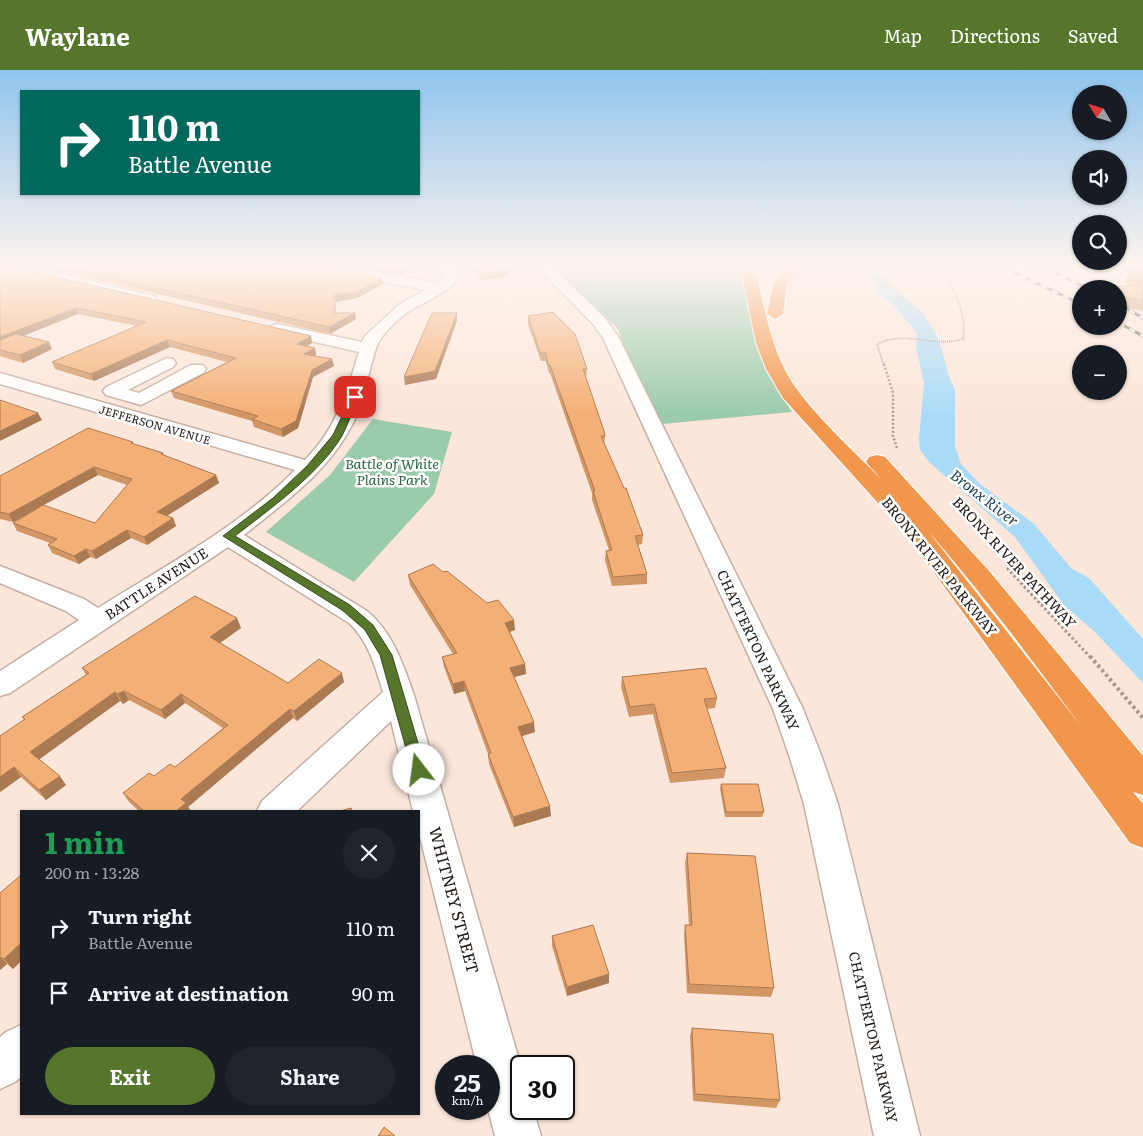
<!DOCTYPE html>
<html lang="en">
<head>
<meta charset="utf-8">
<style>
  :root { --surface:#171b24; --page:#20242c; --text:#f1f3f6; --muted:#9ea1a6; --accent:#56762c }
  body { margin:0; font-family:Literata,serif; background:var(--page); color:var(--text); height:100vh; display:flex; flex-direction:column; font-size:19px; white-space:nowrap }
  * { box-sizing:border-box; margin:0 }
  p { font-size:16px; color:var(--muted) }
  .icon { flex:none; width:28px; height:28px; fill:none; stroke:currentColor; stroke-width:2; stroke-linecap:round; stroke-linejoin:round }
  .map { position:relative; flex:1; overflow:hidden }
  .sheet { position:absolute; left:20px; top:740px; width:400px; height:305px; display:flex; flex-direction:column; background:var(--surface); border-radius:0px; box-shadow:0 1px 4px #0004 }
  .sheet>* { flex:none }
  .top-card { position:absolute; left:20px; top:20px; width:400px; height:105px; border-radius:0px; box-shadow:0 1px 4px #0004; background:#00695c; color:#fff; overflow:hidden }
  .needle { width:32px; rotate:308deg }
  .buttons { position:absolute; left:1072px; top:15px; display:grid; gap:10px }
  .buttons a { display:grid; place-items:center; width:55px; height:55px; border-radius:50%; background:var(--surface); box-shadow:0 1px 4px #0004; font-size:25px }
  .speed { position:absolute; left:435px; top:985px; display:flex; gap:10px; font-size:25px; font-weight:700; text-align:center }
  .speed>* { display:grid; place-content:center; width:65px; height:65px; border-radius:50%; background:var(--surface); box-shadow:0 1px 4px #0004; line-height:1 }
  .speed small { font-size:12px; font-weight:400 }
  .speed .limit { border:2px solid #111; border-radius:8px; background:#fff; color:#111 }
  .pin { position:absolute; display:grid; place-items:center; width:42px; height:42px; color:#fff; margin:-21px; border-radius:10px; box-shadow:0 2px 8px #0006 }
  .me { position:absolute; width:55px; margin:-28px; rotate:345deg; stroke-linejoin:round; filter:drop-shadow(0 0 4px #0008) }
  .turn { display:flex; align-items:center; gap:18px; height:105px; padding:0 25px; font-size:22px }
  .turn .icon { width:65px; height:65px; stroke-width:2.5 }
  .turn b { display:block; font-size:35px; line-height:42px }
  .round { display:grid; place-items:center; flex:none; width:52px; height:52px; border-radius:26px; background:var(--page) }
  .overview { display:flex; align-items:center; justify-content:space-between; height:85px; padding:0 25px }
  h1 { font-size:30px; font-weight:700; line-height:38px; color:#1e9e55 }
  .cta { display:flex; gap:10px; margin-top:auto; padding:10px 25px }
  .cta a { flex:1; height:58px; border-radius:30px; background:var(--accent); color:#fff; font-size:20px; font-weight:700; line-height:58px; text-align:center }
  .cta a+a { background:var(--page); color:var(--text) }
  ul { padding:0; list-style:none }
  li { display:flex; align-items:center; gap:15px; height:65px; padding:0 25px }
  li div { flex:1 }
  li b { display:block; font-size:19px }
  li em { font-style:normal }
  header { display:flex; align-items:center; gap:30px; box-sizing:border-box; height:70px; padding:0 25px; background:var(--accent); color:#fff }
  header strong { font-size:24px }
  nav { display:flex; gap:28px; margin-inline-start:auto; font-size:18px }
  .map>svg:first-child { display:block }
  .green { fill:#9bcbad }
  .water { fill:#a9dbf8 }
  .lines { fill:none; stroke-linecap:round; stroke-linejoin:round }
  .minor-casing { stroke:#c5afa4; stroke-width:3 }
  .highway-casing { stroke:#fff; stroke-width:2 }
  .path-far3 { stroke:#a9988f; stroke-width:2; stroke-dasharray:1 1; stroke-linecap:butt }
  .path-far2 { stroke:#a9988f; stroke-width:2.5; stroke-dasharray:2 2; stroke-linecap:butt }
  .path-far1 { stroke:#a9988f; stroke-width:3; stroke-dasharray:2.5 2.5; stroke-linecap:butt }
  .path { stroke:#a9988f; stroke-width:4; stroke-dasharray:3 3; stroke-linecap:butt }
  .minor { fill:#fff; fill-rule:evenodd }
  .highway { fill:#f1964d; fill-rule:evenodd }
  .rail-casing { stroke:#6b5e57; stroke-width:3 }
  .rail { stroke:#fff; stroke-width:2; stroke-dasharray:6; stroke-linecap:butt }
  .wall { fill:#d29665 }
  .shaded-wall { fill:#ab7a53 }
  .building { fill:#f4af76; stroke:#ab7a53 }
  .route { fill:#56762c; stroke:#384d1d }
  .labels { text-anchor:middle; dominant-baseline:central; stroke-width:5; stroke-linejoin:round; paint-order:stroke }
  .far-street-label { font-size:11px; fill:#1e1612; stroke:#fff }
  .park-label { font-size:14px; font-style:italic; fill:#276544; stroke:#fff }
  .street-label { font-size:14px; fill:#1e1612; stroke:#fff }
  .water-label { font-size:15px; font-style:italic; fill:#143c50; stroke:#fff }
  .near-street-label { font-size:16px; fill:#1e1612; stroke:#fff }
</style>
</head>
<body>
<header>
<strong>Waylane</strong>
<nav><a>Map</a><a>Directions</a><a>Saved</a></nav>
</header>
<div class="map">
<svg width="1143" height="1066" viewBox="0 0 1143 1066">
  <rect width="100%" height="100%" fill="#fce6da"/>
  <path class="green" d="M549,195H737C747,208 748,242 753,258C762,289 775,314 792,342L662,354L627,285L618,259Z
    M373,349L452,362L434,424L354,512L266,462L330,405Z"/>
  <path class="water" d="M854,195H885L884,201L894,218L923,243L935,262L942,280L949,307L955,320V376L961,394L980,414L1034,454L1071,498L1089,508L1143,569V613L1095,562L1064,535L1014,466L930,393L920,380L919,369L924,313L916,277L917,263L891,232L880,225L869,207Z"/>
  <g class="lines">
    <g class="minor-casing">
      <path id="minor" d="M0,195H24L154,226L156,229L149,233L1,198Z
        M309,195H338L436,213L445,207L438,195H452L459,207C450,222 428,230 413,239C402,245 387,259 380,270C373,279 365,326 358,342C336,396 288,430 244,465L367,541C393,563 403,594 414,625L521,997V1039H533L541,1066H495L488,1039L489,996H477L419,763V741H413L391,651L297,741H257L262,731L383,622C375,596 369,572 349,553L228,477L10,623L0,626V601L79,550L66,541L0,513V496L84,529L98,538C165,496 239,457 295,400L0,314V303L305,390C336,359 347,322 359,282L271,262L269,259L271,256L277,254L362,272L365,266L400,234L425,220L316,199Z
        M535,195H550L605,248L619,268L803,639L821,685L838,734L920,1066H874L804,734L789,685L773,639L603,268L593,254Z
        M1094,195H1110L1121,204L1114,208Z
        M167,288L173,289L176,293L173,297L128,320L139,323L191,295H203L206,299L203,303L141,335L106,325L103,321L106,317Z
        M21,955V1007L15,1012L0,1019V967L6,962Z"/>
    </g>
    <g class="highway-casing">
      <path id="highway" d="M740,195H754C763,229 768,266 784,298C801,334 852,379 881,409L866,392L869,387L877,385L885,387L990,502L1143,686V725L1133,722L1143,734V778L1130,773L927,493L888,444L783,328L766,299L756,273ZM928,461C982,523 1032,590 1081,656Z
        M785,195H799L787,215L783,244L775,249L767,244L773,215Z"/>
    </g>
    <path class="path-far3" d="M884,296L877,274C905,260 934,278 963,269C967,243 953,215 938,195"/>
    <path class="path-far2" d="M884,294L893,323V366L897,378"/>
    <path class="path-far1" d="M1007,498L1091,588"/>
    <path class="path" d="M1090,586L1143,648"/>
    <use href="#minor" class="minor"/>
    <use href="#highway" class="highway"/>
    <g class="rail-casing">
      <path id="rail" d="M998,195L1081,234
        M1039,195L1089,219
        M1119,234L1143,248
        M1119,253L1143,266"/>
    </g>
    <use href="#rail" class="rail"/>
  </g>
  <path class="wall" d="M0,195L311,266L312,273L307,276L315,278L316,285L314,286L334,296L313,307L298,358L283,367L254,357L252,351L174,328L171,321L227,292L170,277L94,311L55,299L52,292L137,256L78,244L23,266L52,279L23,293L0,286Z
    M33,195H315L382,208L383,214L357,228L335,232L336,243H355L356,249L330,264Z
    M349,195H418L400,205Z
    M467,195H504L509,200V206L481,210Z
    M1117,195H1143V241L1119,236V219H1106L1107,217L1130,216L1124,212L1128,204H1130Z
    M528,246L587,299L586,307L605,366L604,374L643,465L642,474L638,475L647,504V514L612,516L605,490L606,481L609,480L592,430V423L550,303H549L546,291H541L528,254Z
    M133,372L134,374L163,383L164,385L216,405L219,413L167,446L173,448L176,456L147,475L131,468L96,489L90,487L79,494L52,483L48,475L50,473L17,461L13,453H95L127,415L98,405L13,452L0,449V406Z
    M443,502L515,560L510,562L525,594L526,604L514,607L535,662L522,666L551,746L514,757L489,694L488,684L465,621L454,624L444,597L442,587L453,584L410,515L408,505Z
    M241,558L220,573L288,613L344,612L297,651L293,648L188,737L191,741H139L129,732L123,723L154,706L175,697L223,658L185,633L165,649L129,630L123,634L120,631L39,689L66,715L46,730L21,707L0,722L24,649L22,647L86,605L82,598Z
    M622,607L717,628L715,638L707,639L726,698L724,708L670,713L653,644L629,647L621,617Z
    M721,714L764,742L762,747H725L720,719Z
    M687,783L774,918L771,927L687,923L684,865L685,855H689L685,793Z
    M21,805V891L13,899L7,894L0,900V823Z
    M552,866L609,904V913L567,926L552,876Z
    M692,958L780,1030L776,1038L693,1031L690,966Z"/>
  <path class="shaded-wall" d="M406,195H418L400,205V199Z
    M509,200V206L481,210L480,204Z
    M382,208L383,214L357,228L335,232L336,249L334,225Z
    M76,238L78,244L0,275V267Z
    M355,243L356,249L330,264L329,257Z
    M457,243V251L436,309L405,315L404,307Z
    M311,266L312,273L298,281L297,274Z
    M167,270L170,277L94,311L91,304Z
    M49,272L52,279L23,293L20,285Z
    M315,278L316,285L305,291L304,284Z
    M332,289L334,296L313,307L298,358L283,367L281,359L312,300Z
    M38,343L42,350L0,371V361Z
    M94,397L98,405L13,452L9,444Z
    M216,405L219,413L160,450L157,442Z
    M173,448L176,456L147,475L144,467Z
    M127,460L131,468L96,489L92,481Z
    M86,479L90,487L79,494L74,486Z
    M237,548L241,558L214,577L210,567Z
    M514,550L515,560L506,563L505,553Z
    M525,594L526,604L511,608L510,598Z
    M342,603L344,612L297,651L294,641Z
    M464,611L465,621L454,624L453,614Z
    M124,621L129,630L123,634L118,624Z
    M115,622L120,631L37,691L30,682Z
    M181,624L185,633L165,649L161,640Z
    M290,639L293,648L188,737L191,741H176L181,729Z
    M534,652L535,662L519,667L518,657Z
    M14,697L21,707L0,722V707Z
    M60,706L66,715L46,730L39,720Z
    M550,736L551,746L514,757L513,747Z
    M21,873V891L13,899L4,889Z
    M0,887L7,894L0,900Z
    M609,904V913L567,926V917Z"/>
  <path class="building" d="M0,195H4L311,266L297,274L315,278L304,284L332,289L312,300L296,351L281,359L252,349L258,346L171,321L236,288L167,270L91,304L52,292L146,252L76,238L0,267Z
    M56,195H315L382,208L356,222L334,225L335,243H355L329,257Z
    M380,195H406L400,199Z
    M472,195H504L509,200L480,204Z
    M1134,195H1143V200Z
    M1143,203V212L1128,204Z
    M1143,215V231L1119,226V219H1107V217Z
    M553,242L575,264L587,299H583L604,361L605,366H601L624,418H626L643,465L635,466L647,504L613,507L606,481L612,480L593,421H595L550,295H548L546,283H540L528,246Z
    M432,243H457L435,301L404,307Z
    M16,264L49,272L20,285L0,280V270Z
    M0,330L38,343L0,361Z
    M88,358L133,372L131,373L163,383L161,384L216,405L157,442L173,448L144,467L127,460L92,481L86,479L74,486L48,475L57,469L13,453L43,435L95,453L132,409L94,397L9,444L0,442V406Z
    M433,494L443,502L447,501L487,533L498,530L514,550L505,553L525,594L510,598L534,652L518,657L550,736L513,747L488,684L491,683L464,611L453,614L442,587L457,583L408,505Z
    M195,526L237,548L210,567L288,613L319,589L342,603L294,641L290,639L181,729L186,733L176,741H144L123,723L149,703L154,706L170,694L175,697L228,655L181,624L161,640L124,621L118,624L115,622L30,682L60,706L39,720L14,697L0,707V666L25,649L22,647L89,603L82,598Z
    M706,598L717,628L704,629L726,698L672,703L654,634L630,637L622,607Z
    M721,714H758L764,742H726Z
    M351,738L352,741H340Z
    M687,783L755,786L774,918L689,914L685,855H692Z
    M21,805V873L4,889L0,887V823Z
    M593,855L609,904L567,917L552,866Z
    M692,958L773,964L780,1030L695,1024Z
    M384,1057L395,1066H378Z"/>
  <linearGradient id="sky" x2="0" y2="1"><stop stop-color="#8fc4ee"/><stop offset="0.57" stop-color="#fef4ee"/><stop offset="1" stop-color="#fef4ee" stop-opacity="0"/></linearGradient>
  <rect width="1143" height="344" fill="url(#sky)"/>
  <path class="route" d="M355,325L359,327C353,340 348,354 342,366C319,404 270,439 235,466L350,535L373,555L392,585L426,700L424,704H414L412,700L380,585L365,560L342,540L223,466L273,428L307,396L333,365L351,327Z"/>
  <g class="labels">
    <g class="far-street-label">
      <text transform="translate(155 354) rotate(16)">JEFFERSON AVENUE</text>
    </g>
    <g class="park-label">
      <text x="392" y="393">Battle of White<tspan x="392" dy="16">Plains Park</tspan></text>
    </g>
    <g class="street-label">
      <text transform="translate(1015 492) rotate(47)">BRONX RIVER PATHWAY</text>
      <text transform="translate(940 496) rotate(51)">BRONX RIVER PARKWAY</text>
      <text transform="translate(156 513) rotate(-33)">BATTLE AVENUE</text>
      <text transform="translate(759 580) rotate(65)">CHATTERTON PARKWAY</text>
      <text transform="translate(874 967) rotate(77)">CHATTERTON PARKWAY</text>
    </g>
    <g class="water-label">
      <text transform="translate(985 427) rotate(38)">Bronx River</text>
    </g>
    <g class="near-street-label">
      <text transform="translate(455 830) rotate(75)">WHITNEY STREET</text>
    </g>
  </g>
</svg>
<div class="buttons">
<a><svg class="needle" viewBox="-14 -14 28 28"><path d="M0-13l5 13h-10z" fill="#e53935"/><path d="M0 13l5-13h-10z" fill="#9ea1a6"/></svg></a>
<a><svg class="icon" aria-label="sound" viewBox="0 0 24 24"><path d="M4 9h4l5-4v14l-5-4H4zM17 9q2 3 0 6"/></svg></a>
<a><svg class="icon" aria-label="search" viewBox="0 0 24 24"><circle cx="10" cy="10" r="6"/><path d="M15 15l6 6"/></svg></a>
<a>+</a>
<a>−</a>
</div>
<div class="speed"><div>25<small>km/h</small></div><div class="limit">30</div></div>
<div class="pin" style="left:355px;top:327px;background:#d93025"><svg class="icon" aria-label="arrive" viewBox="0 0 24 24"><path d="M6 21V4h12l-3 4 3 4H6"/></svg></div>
<svg class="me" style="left:419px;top:700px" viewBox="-20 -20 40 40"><circle r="19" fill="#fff"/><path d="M0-13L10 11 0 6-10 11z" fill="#56762c"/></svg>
<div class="top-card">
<div class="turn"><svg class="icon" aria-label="right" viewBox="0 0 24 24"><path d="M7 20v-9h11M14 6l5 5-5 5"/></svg><div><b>110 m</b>Battle Avenue</div></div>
</div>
<section class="sheet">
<div class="overview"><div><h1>1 min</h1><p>200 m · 13:28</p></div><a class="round"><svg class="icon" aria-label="close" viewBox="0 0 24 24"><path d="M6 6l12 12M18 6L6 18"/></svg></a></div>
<ul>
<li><svg class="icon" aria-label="right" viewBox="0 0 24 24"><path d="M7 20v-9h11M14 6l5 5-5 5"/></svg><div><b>Turn right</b><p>Battle Avenue</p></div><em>110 m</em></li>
<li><svg class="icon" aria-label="arrive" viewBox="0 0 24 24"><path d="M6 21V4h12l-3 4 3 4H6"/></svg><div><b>Arrive at destination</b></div><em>90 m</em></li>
</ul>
<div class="cta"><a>Exit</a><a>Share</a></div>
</section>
</div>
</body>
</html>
